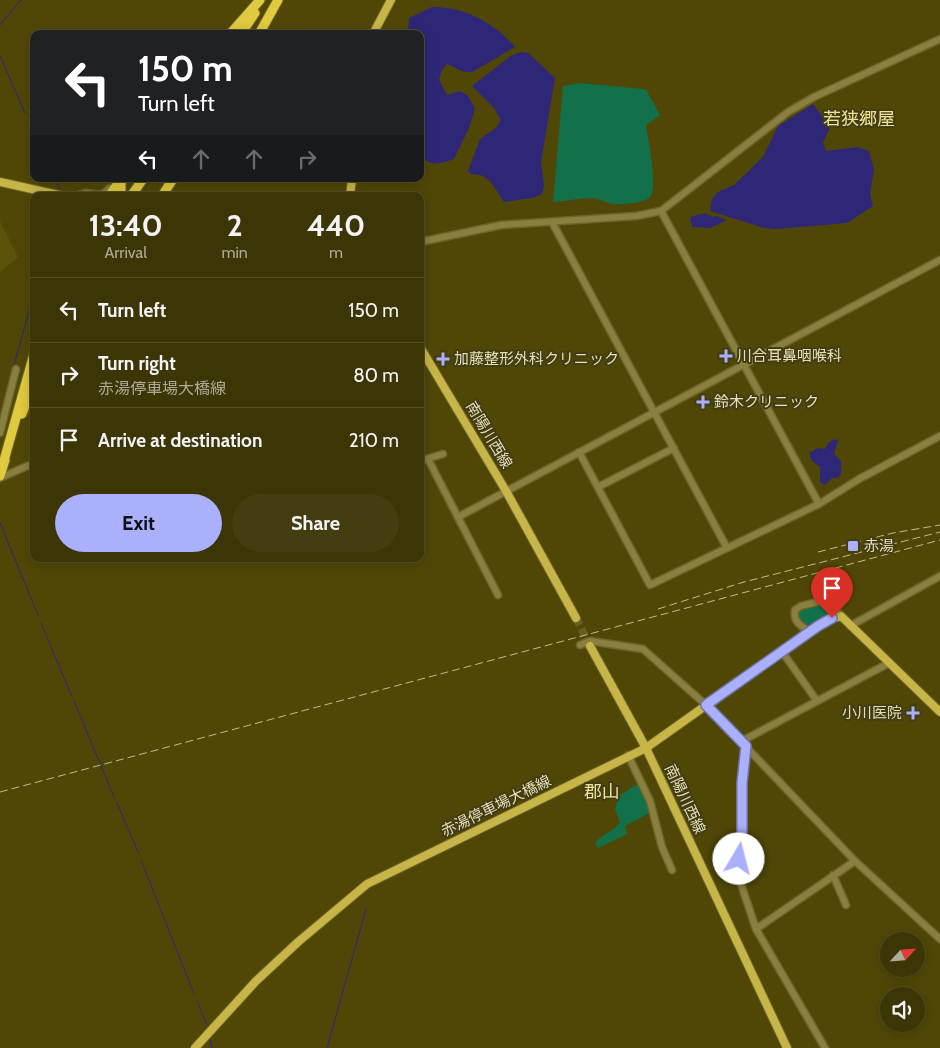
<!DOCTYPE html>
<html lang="en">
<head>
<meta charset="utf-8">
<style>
  :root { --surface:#3c3505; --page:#433d0f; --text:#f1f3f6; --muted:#acab9a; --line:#555027; --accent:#aab0fb }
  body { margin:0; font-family:Cabin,"Noto Sans JP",sans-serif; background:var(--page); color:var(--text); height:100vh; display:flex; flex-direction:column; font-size:19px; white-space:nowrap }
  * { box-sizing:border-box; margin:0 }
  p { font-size:16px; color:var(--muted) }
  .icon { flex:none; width:28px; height:28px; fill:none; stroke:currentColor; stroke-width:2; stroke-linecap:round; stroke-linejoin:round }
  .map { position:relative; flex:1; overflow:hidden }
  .panel { position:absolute; left:30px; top:192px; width:394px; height:370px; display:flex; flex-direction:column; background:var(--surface); border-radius:10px; box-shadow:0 2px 12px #0003,0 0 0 1px var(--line) }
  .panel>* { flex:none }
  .banner { position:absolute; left:30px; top:30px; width:394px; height:152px; border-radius:10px; box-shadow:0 2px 12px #0003,0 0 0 1px var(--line); background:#202124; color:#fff; overflow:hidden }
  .needle { width:32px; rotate:64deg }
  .controls { position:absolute; left:880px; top:932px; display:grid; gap:10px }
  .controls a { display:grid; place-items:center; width:45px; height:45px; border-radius:50%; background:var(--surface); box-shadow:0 2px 12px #0003,0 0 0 1px var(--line); font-size:25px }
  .pin { position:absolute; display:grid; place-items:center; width:42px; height:42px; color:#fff; margin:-51px -21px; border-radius:50% 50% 50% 0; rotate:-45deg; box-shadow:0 0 5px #0007 }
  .pin .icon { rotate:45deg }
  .me { position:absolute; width:55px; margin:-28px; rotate:8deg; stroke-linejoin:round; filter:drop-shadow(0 0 4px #0008) }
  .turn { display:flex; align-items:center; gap:18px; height:105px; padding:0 25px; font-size:22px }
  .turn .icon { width:65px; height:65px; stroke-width:2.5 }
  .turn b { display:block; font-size:35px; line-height:42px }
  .lanes { display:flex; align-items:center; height:48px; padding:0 25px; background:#0003; justify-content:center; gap:25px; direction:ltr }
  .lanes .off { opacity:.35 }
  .eta { display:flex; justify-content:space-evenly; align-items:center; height:85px; text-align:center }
  .eta b { font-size:30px; font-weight:700; line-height:35px }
  .primary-button { display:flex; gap:10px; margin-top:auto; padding:10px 25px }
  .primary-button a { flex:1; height:58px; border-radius:30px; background:var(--accent); color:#111; font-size:20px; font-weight:700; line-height:58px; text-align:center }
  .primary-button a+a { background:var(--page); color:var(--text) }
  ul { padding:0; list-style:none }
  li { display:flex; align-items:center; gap:15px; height:65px; padding:0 25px; border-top:1px solid var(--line) }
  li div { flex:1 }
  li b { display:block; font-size:19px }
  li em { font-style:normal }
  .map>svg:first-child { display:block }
  .built { fill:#5c5209 }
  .green { fill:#12704b }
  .water { fill:#2e2777 }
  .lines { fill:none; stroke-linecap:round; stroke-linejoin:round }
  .stream { stroke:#2e2777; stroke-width:1 }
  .major-tunnel { stroke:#665e22; stroke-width:8; stroke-dasharray:8 4; stroke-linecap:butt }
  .minor-casing { stroke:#6e652b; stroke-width:9 }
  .major-casing { stroke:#6e652b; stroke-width:10 }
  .highway-casing { stroke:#6e652b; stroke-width:11 }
  .minor { stroke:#8a7f3f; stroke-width:6 }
  .major { stroke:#c7b547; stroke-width:8 }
  .highway { stroke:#e0ca3f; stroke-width:9 }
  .rail { stroke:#c1ba8f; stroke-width:1; stroke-dasharray:8 4; stroke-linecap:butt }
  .route-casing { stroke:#6e72a3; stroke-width:12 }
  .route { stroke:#aab0fb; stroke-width:9 }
  .poi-dot { fill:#aab0fb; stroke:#433d14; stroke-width:2 }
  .labels { text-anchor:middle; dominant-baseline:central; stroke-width:4; stroke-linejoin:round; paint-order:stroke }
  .poi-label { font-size:15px; fill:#e4deba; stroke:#433d14; text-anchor:start }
  .street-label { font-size:15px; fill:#e4deba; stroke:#433d14 }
  .quarter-label { font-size:18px; fill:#eee295; stroke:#433d14 }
</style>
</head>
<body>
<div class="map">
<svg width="940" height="1048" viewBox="0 0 940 1048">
  <rect width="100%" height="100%" fill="#504707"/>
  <path class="built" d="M0,221L18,257L0,272Z"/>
  <path class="green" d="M580,83L643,89L646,90L660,115L646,125C648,139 658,187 650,197C645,203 621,205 613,204C606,203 600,198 592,198C579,198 566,201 553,202L563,86Z
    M823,602L827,603L834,610L809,625L802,622L798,615L799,611Z
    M639,783L650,808V813L625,826L627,834L598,848L595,843C602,834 615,831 620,822L615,809L619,796Z"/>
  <path class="water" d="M432,7C463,6 495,23 515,47L472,72H464L447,64L442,70L439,80L447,95L460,91L468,96L475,109L469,128L454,159C439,164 431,167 420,156V34H408L409,18Z
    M521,52L528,53L555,78L541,162L544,186L542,194L532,198L504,202C495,189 490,173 471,174L468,171L480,139L496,128L501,120L494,108L472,86L512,55Z
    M813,104L830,127L823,143L826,151L858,147L869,151L874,170L870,194L873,206L847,223L776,229L764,228L710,211L712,199L718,192L734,185L763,157L778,126Z
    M705,213L712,217L716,216L727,220L710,228L692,227L690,217Z
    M835,439L838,441L834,454L841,461V474L838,478H832L825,485L820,482V467L812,461L809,453L818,448L825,449L829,442Z"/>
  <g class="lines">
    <path class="stream" d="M0,25L21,0
      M0,56L25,113
      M29,121L34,132
      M54,179L60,188
      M14,365L34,294
      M10,382L11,374
      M0,523L38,615
      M41,623L72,697
      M74,701L114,797
      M117,803L139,854
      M141,860L194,994
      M197,1001L207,1025
      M210,1040L212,1048
      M327,1048L366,909"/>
    <path class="major-tunnel" d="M576,618L590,646"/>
    <g class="minor-casing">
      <path id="minor" d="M75,196L85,193L102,195L110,188
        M661,211L819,504
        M552,222L727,548
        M420,242L501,225L636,216L661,211L788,112L814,97L940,39
        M0,433L16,369
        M579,452L650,585L819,504L859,479L940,436
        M428,459L498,595
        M420,461L443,454
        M0,478L34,463
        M598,487L674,448
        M458,517L940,260
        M850,626L940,576
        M810,632C801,626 793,622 795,610L801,606L828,599L841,616
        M580,645L590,641L643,649L706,705L855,861L940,939
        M783,653L817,701
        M742,741L889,663
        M746,746L742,783V838L737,872L756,929L825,1048
        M628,755L650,801L662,847L672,870
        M833,875L846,905
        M756,929L855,861"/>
    </g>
    <g class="major-casing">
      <path id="major" d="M373,34L391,0
        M0,182L63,196
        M350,196L352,179
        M420,347L506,491L576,618
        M590,646L646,748L787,1048
        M195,1048L256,981L298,942L367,884L646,748L825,621L841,616L940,712"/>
    </g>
    <g class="highway-casing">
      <path id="highway" d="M230,34L260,0
        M241,34L255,13
        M259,34L278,0
        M121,179V196
        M109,196L121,179
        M131,196L143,179
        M162,196L173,179
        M22,414L34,383
        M3,464L34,354
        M0,476L5,460"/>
    </g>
    <use href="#minor" class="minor"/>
    <use href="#major" class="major"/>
    <use href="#highway" class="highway"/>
    <path class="rail" d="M818,552L893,533L940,525
      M658,609L744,582L940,532
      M0,792L940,540"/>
  </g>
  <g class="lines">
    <g class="route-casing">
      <path id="route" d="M739,859L742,838V783L746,746L706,705L818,626L832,618"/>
    </g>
    <use href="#route" class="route"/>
  </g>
  <g class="poi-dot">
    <path d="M723.5 348.5h5v5h5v5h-5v5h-5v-5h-5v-5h5z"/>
    <path d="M440.5 351.5h5v5h5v5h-5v5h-5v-5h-5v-5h5z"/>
    <path d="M700.5 394.5h5v5h5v5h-5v5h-5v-5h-5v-5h5z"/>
    <rect x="847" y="540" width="12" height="12" rx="2.5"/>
    <path d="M910.5 705.5h5v5h5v5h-5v5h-5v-5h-5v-5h5z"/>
  </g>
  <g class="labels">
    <g class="poi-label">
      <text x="737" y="356">川合耳鼻咽喉科</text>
      <text x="454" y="359">加藤整形外科クリニック</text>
      <text x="714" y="402">鈴木クリニック</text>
      <text x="864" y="546">赤湯</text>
      <text x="902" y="713" text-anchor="end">小川医院</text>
    </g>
    <g class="street-label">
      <text transform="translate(489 435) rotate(59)">南陽川西線</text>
      <text transform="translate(685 799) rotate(65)">南陽川西線</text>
      <text transform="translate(496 806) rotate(-26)">赤湯停車場大橋線</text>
    </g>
    <g class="quarter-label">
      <text x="859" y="119">若狭郷屋</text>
      <text x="602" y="792">郡山</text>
    </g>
  </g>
</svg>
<div class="controls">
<a><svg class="needle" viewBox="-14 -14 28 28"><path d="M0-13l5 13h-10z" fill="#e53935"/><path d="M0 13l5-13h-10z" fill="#acab9a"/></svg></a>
<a><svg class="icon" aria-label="sound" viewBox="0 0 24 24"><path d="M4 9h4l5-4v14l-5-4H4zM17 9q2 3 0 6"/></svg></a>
</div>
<div class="pin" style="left:832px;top:618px;background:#d93025"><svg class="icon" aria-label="arrive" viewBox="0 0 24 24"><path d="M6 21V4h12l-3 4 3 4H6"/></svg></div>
<svg class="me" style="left:739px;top:859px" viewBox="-20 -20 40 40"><circle r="19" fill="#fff"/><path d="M0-13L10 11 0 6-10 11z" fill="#aab0fb"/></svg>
<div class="banner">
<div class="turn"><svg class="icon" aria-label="left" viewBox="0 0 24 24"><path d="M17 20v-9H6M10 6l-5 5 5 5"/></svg><div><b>150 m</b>Turn left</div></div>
<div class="lanes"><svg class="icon" aria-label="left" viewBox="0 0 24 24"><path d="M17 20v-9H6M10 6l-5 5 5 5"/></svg><svg class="icon off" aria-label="ahead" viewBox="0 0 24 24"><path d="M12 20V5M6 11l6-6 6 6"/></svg><svg class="icon off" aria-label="ahead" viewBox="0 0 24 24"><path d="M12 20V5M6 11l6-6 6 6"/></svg><svg class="icon off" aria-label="right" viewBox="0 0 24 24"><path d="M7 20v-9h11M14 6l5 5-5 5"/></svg></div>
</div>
<section class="panel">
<div class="eta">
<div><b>13:40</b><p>Arrival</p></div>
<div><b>2</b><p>min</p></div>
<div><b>440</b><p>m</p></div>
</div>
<ul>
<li><svg class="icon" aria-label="left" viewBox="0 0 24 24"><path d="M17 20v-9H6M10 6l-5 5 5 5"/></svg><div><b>Turn left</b></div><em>150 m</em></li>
<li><svg class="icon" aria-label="right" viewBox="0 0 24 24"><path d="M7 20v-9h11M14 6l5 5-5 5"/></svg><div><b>Turn right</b><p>赤湯停車場大橋線</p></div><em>80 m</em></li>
<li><svg class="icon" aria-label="arrive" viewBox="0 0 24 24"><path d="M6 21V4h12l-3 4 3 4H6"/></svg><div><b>Arrive at destination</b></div><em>210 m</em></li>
</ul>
<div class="primary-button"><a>Exit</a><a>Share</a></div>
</section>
</div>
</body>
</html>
